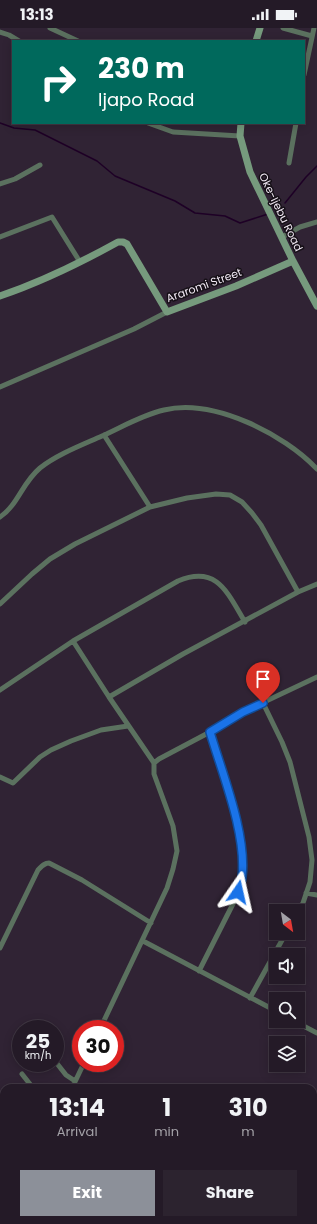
<!DOCTYPE html>
<html lang="en">
<head>
<meta charset="utf-8">
<style>
  :root { --surface:#241a27; --page:#2c232f; --text:#f1f3f6; --muted:#a3a1a7; --line:#413844; --accent:#8c9099 }
  body { margin:0; font-family:Poppins,sans-serif; background:var(--page); color:var(--text); height:100vh; display:flex; flex-direction:column; font-size:15px; white-space:nowrap }
  * { box-sizing:border-box; margin:0 }
  p { font-size:13px; color:var(--muted) }
  .icon { flex:none; width:22px; height:22px; fill:none; stroke:currentColor; stroke-width:2; stroke-linecap:round; stroke-linejoin:round }
  .map { position:relative; flex:1; overflow:hidden }
  .panel { position:absolute; left:0px; top:1056px; width:317px; height:140px; display:flex; flex-direction:column; background:var(--surface); border-radius:12px 12px 0 0; box-shadow:0 2px 10px #0003,0 0 0 1px var(--line) }
  .panel>* { flex:none }
  .hud { position:absolute; left:12px; top:12px; width:293px; height:84px; border-radius:0px; box-shadow:0 2px 10px #0003,0 0 0 1px var(--line); background:#00695c; color:#fff; overflow:hidden }
  .needle { width:26px; rotate:149deg }
  .tools { position:absolute; left:269px; top:876px; display:grid; gap:8px }
  .tools a { display:grid; place-items:center; width:36px; height:36px; border-radius:0px; background:var(--surface); box-shadow:0 2px 10px #0003,0 0 0 1px var(--line); font-size:20px }
  .speed { position:absolute; left:12px; top:992px; display:flex; gap:8px; font-size:20px; font-weight:700; text-align:center }
  .speed>* { display:grid; place-content:center; width:52px; height:52px; border-radius:50%; background:var(--surface); box-shadow:0 2px 10px #0003,0 0 0 1px var(--line); line-height:1 }
  .speed small { font-size:10px; font-weight:400 }
  .speed .limit { border:6px solid #d22; background:#fff; color:#111 }
  .pin { position:absolute; display:grid; place-items:center; width:34px; height:34px; color:#fff; margin:-41px -17px; border-radius:50% 50% 50% 0; rotate:-45deg; box-shadow:0 0 4px #0007 }
  .pin .icon { rotate:45deg }
  .me { position:absolute; width:44px; margin:-22px; rotate:11deg; stroke-linejoin:round; filter:drop-shadow(0 0 3px #0008) }
  .turn { display:flex; align-items:center; gap:14px; height:84px; padding:0 20px; font-size:18px }
  .turn .icon { width:52px; height:52px; stroke-width:2.5 }
  .turn b { display:block; font-size:28px; line-height:34px }
  .eta { display:flex; justify-content:space-evenly; align-items:center; height:68px; text-align:center }
  .eta b { font-size:24px; font-weight:700; line-height:28px }
  .primary-button { display:flex; gap:8px; margin-top:auto; padding:8px 20px }
  .primary-button a { flex:1; height:46px; border-radius:0px; background:var(--accent); color:#fff; font-size:16px; font-weight:700; line-height:46px; text-align:center }
  .primary-button a+a { background:var(--page); color:var(--text) }
  .status { display:flex; justify-content:space-between; align-items:center; height:28px; padding:0 20px; background:var(--surface); direction:ltr }
  .status svg { height:11px; fill:currentColor }
  .map>svg:first-child { display:block }
  .lines { fill:none; stroke-linecap:round; stroke-linejoin:round }
  .stream { stroke:#1e0026; stroke-width:1.5 }
  .street { stroke:#5b715f; stroke-width:5 }
  .secondary { stroke:#769a7d; stroke-width:7 }
  .route-casing { stroke:#114b97; stroke-width:10 }
  .route { stroke:#1a73e8; stroke-width:7 }
  .labels { text-anchor:middle; dominant-baseline:central; stroke-width:3; stroke-linejoin:round; paint-order:stroke }
  .street-label { font-size:11px; fill:#f1e8f4; stroke:#150f16 }
</style>
</head>
<body>
<div class="status"><b>13:13</b><svg viewBox="0 0 49 12"><path d="M0 12V9h3v3zM5 12V6h3v6zM10 12V3h3v9zM15 12V0h3v12zM26 1h20v11H26zM47 4h2v5h-2z"/></svg></div>
<div class="map">
<svg width="317" height="1196" viewBox="0 0 317 1196">
  <rect width="100%" height="100%" fill="#302334"/>
  <g class="lines">
    <path class="stream" d="M0,95L14,100L35,102L97,133L115,148L175,173L195,185L225,188L240,195L268,186
      M285,175L306,149L317,138"/>
    <path class="street" d="M50,0L78,13
      M283,0L312,8
      M0,4L9,7L19,13
      M304,47L314,0
      M148,95L173,104L240,108
      M289,135L296,95
      M0,156L15,151L40,137
      M0,209L52,189L80,234
      M282,209L300,199L317,194
      M0,359L134,301L167,284
      M104,407L150,479
      M0,489C18,477 22,455 40,440C58,426 82,417 102,408C122,399 142,387 164,382C213,370 284,406 317,441
      M0,576L32,546L50,531L75,516L150,479L187,470L216,466L230,467L242,474L252,485L261,497L298,564
      M73,613L109,669L183,626L298,564L317,556
      M0,662L73,613L178,553C217,537 227,564 245,594
      M263,675L282,714L290,734L309,809L312,832L310,854L303,875L298,884
      M154,735L159,731L210,704L243,684L317,649
      M0,749L13,755L40,729L51,722L71,713L101,702L128,698
      M306,865L317,867
      M143,913L276,983
      M0,920L38,842C42,838 44,835 49,835L82,852L151,895
      M199,943L239,864L242,849V830L236,789L210,704
      M250,970L286,905
      M294,993L317,1005
      M32,998L34,1001
      M100,1001L167,860L173,841L177,823L173,798L154,746V735L109,669
      M55,1033L66,1047L75,1053
      M22,1046L33,1060
      M72,1060L84,1035
      M313,1129L317,1131
      M313,1184L317,1178
      M102,1192L111,1196
      M4,1196L6,1192
      M169,1196L171,1192
      M231,1196L233,1192
      M306,1196L308,1192"/>
    <path class="secondary" d="M256,13L260,0
      M241,95L240,108L250,144L293,233L317,278
      M0,268C41,254 80,235 118,214H123L127,216L167,284L236,258L293,233"/>
  </g>
  <g class="lines">
    <g class="route-casing">
      <path id="route" d="M238,864C240,859 242,854 242,849C247,806 222,745 210,704L243,684L263,675"/>
    </g>
    <use href="#route" class="route"/>
  </g>
  <g class="labels">
    <g class="street-label">
      <text transform="translate(281 184) rotate(64)">Oke-Ijebu Road</text>
      <text transform="translate(204 257) rotate(-20)">Araromi Street</text>
    </g>
  </g>
</svg>
<div class="tools">
<a><svg class="needle" viewBox="-14 -14 28 28"><path d="M0-13l5 13h-10z" fill="#e53935"/><path d="M0 13l5-13h-10z" fill="#a3a1a7"/></svg></a>
<a><svg class="icon" aria-label="sound" viewBox="0 0 24 24"><path d="M4 9h4l5-4v14l-5-4H4zM17 9q2 3 0 6"/></svg></a>
<a><svg class="icon" aria-label="search" viewBox="0 0 24 24"><circle cx="10" cy="10" r="6"/><path d="M15 15l6 6"/></svg></a>
<a><svg class="icon" aria-label="layers" viewBox="0 0 24 24"><path d="M12 4l9 5-9 5-9-5zM3 14l9 5 9-5"/></svg></a>
</div>
<div class="speed"><div>25<small>km/h</small></div><div class="limit">30</div></div>
<div class="pin" style="left:263px;top:675px;background:#d93025"><svg class="icon" aria-label="arrive" viewBox="0 0 24 24"><path d="M6 21V4h12l-3 4 3 4H6"/></svg></div>
<svg class="me" style="left:238px;top:864px" viewBox="-20 -20 40 40"><path d="M0-17L14 15 0 8-14 15z" fill="#1a73e8" stroke="#fff" stroke-width="4"/></svg>
<div class="hud">
<div class="turn"><svg class="icon" aria-label="right" viewBox="0 0 24 24"><path d="M7 20v-9h11M14 6l5 5-5 5"/></svg><div><b>230 m</b>Ijapo Road</div></div>
</div>
<section class="panel">
<div class="eta">
<div><b>13:14</b><p>Arrival</p></div>
<div><b>1</b><p>min</p></div>
<div><b>310</b><p>m</p></div>
</div>
<div class="primary-button"><a>Exit</a><a>Share</a></div>
</section>
</div>
</body>
</html>
